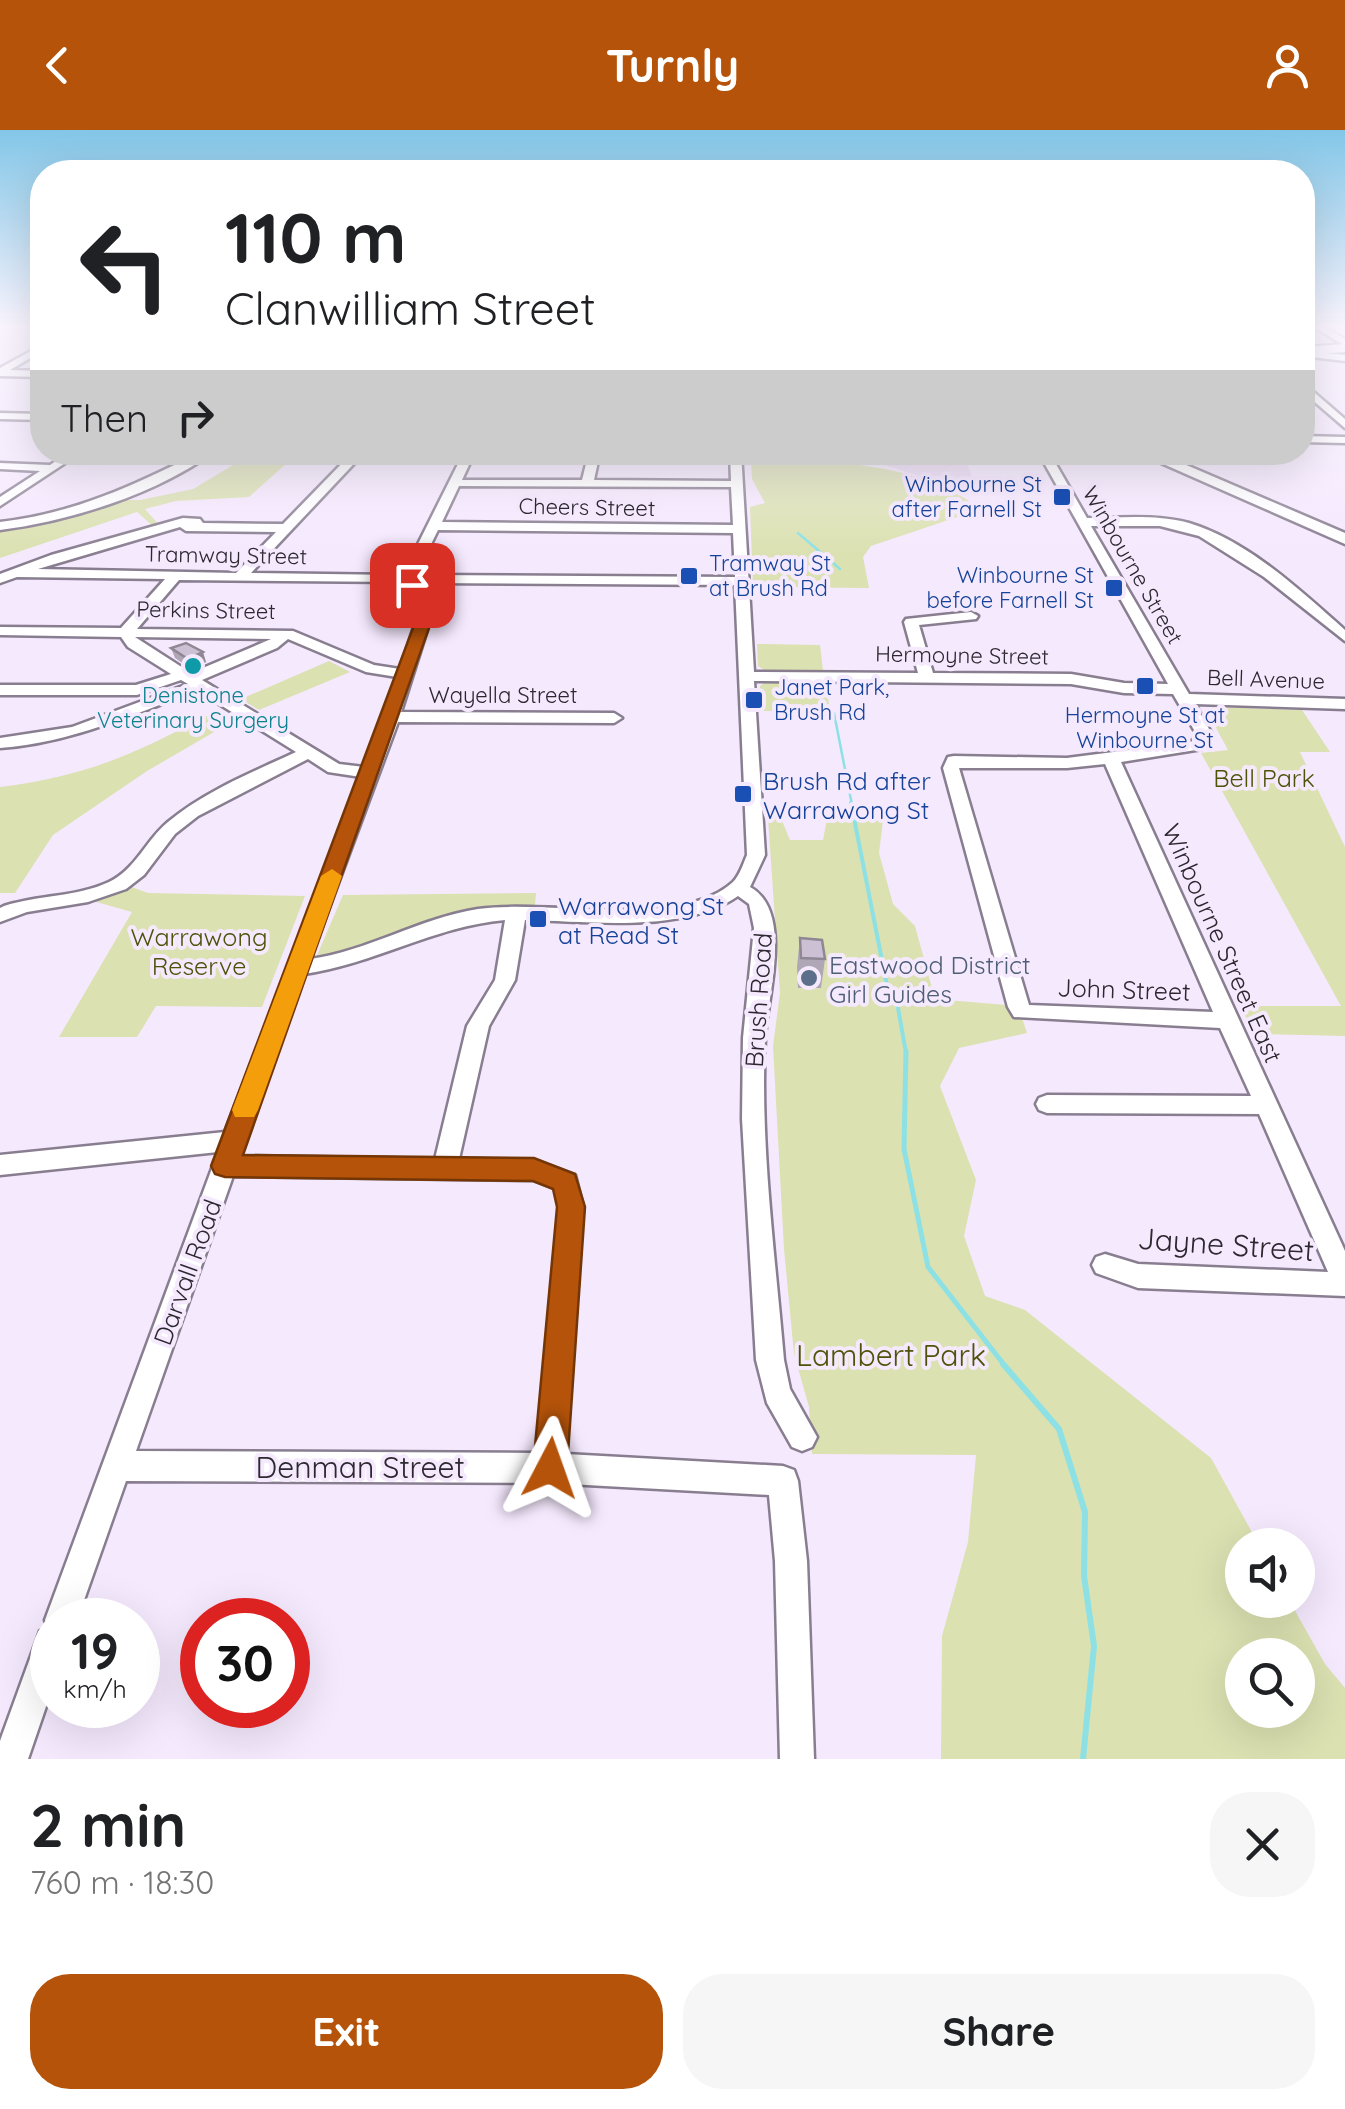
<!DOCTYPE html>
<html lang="en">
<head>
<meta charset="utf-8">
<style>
  :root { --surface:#fff; --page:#f6f6f6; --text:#202124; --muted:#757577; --accent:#b45309 }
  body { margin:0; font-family:Quicksand,sans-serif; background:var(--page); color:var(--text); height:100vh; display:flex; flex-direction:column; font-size:38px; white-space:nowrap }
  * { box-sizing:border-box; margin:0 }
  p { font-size:32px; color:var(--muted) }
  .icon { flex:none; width:55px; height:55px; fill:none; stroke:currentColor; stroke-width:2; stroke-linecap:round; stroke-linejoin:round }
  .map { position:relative; height:1629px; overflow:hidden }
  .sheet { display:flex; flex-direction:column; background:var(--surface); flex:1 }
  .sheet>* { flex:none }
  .top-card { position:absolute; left:30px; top:30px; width:1285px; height:305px; border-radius:40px; box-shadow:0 10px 40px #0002; background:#fff; color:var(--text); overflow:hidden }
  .fabs { position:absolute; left:1225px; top:1398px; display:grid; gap:20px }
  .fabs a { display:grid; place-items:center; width:90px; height:90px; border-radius:50%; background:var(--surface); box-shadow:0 10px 40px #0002; font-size:50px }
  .speed { position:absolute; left:30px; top:1468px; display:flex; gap:20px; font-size:50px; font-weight:700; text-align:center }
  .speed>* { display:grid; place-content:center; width:130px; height:130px; border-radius:50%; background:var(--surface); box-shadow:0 10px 40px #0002; line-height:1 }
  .speed small { font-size:25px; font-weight:400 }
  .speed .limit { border:15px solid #d22; background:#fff; color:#111 }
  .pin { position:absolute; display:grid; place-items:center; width:85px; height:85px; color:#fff; margin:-42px; border-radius:20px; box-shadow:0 5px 15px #0006 }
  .me { position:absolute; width:110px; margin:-55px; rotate:4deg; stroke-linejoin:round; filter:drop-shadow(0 0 8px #0008) }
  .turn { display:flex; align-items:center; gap:35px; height:210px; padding:0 30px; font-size:45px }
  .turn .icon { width:130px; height:130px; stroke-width:2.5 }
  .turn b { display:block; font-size:70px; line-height:85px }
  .then { display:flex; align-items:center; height:95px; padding:0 30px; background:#0003; gap:20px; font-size:38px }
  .round { display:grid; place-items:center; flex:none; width:105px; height:105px; border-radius:40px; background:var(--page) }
  .summary { display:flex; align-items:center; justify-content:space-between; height:170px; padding:0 30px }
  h1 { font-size:60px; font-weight:800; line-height:75px }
  .action { display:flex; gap:20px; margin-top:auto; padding:20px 30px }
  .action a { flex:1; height:115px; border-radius:40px; background:var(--accent); color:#fff; font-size:40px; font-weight:800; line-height:115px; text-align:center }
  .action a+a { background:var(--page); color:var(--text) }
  header { display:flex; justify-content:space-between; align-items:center; height:130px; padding:0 30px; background:var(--accent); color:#fff; font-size:45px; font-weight:800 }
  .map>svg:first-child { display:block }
  .built { fill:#ebdbf6 }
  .green { fill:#dbe1b1; fill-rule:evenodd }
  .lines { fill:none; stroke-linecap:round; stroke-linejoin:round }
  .stream-far3 { stroke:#8de1e5; stroke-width:2.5 }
  .stream-far2 { stroke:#8de1e5; stroke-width:4 }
  .stream-far1 { stroke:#8de1e5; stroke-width:5 }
  .stream { stroke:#8de1e5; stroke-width:6 }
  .minor-casing { stroke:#887e90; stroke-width:5 }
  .major-casing { stroke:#887e90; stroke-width:5 }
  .highway-casing { stroke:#887e90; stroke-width:4 }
  .minor { fill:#fff; fill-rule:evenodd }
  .major { fill:#fff; fill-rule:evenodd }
  .highway { fill:#fff; fill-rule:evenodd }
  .wall { fill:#afa6b6 }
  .shaded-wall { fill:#8f8794 }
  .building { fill:#ccc1d4; stroke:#8f8794; stroke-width:2.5 }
  .route { fill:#b45309; stroke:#753606; stroke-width:2.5 }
  .slow { fill:#f59e0b }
  .transit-dot { fill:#1a4fb4; stroke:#f5e9fe; stroke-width:4 }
  .culture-dot { fill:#0f9aa8; stroke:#f5e9fe; stroke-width:4 }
  .service-dot { fill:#5c6f8a; stroke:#f5e9fe; stroke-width:4 }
  .labels { text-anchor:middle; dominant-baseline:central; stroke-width:8; stroke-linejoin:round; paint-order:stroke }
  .far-transit-label { font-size:22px; fill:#164399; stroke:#f5e9fe; text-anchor:end }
  .far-street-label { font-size:22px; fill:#2d2830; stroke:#f5e9fe }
  .far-culture-label { font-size:22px; fill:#0d838f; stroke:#f5e9fe }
  .park-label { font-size:25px; fill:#4e5309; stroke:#f5e9fe }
  .transit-label { font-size:25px; fill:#164399; stroke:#f5e9fe; text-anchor:start }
  .street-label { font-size:25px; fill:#2d2830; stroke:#f5e9fe }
  .service-label { font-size:25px; fill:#4e5e75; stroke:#f5e9fe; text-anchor:start }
  .near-street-label { font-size:30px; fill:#2d2830; stroke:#f5e9fe }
  .near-park-label { font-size:30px; fill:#4e5309; stroke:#f5e9fe }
</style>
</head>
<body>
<header><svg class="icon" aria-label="back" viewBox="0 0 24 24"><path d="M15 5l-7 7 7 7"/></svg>Turnly<svg class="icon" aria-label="person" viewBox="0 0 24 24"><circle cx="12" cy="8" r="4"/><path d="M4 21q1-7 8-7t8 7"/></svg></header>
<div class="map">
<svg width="1345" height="1629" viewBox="0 0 1345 1629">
  <rect width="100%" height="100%" fill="#f5e9fe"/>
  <path class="built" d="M1031,322L1037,334L967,333L975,355H947L882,334L791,328L772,323Z"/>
  <path class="green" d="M253,323H298L249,367L176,371L145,379L160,396L155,398L137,382L0,428V400L59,391L112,370H140L193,359Z
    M751,326C835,335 910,328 981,379L871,416L863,427L869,458L753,457L750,377L765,373L752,349Z
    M757,514L820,515L823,540H764L758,536Z
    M329,531L350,542L259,580L241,569Z
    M765,552L826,553L830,581H760V556Z
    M1212,577L1302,580L1330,622H1300L1345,717V906L1264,904L1257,914L1241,876H1341L1201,623L1228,620L1207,581Z
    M216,581L233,591L147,641L53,705L15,763H0V657C90,646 138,622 216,581Z
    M877,676L883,691L879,723L893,774L915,796L935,869L1018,876L1027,903L959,918L940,956L976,1050L964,1106L985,1166L1025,1180L1211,1328L1259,1415H1242V1470H1289L1325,1534L1345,1558V1629H941L942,1506L968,1412L976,1325L812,1324L809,1277L794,1224L784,1119L773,916L780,863L768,688L780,686L790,710H823L827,689L847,692ZM1242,1525H1298V1580H1242Z
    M129,756L148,763L305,766L262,877L156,876L137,907H59L132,782L93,771Z
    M536,763L535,775L486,777L336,828L315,830L343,765Z"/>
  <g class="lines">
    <path class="stream-far3" d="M798,403L840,439
      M834,583L852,675"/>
    <path class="stream-far2" d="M851,673L890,871L897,872L906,923"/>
    <path class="stream-far1" d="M906,921L904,1019L928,1137L1005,1236"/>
    <path class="stream" d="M1003,1234L1059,1299L1085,1382L1084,1446L1094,1516L1083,1629"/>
    <g class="minor-casing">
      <path id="minor" d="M1314,197H1324L1345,209V216Z
        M42,215V221L10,240L42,241V247L0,246V238Z
        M1306,221L1345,225V231L1303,226Z
        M1302,252L1345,289V298L1302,261Z
        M0,283L42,284V290L0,289Z
        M1302,306L1345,307V313L1302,312Z
        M69,322H82L0,376V367L40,341L0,339V333L50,335Z
        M200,322H214C156,364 71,391 0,400V392C72,384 136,355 200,322Z
        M353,322H365L251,443L397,445L402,446V452L179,450L137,499L293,501L374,535L400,539L414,497L405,455L412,451L419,455L428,497L401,582L614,583L622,588L614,593L398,592L310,829C368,821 420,788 478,779C546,769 681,800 733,752C740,745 743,734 747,725L735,455L427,453L420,449L427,445L735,447L733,403L438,400L416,445H406L404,442L464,322H475L462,350H582L589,322H600L594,350L731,351L730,322H741L754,542L918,543L904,492L906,489L971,482L978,486L976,489L919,495L933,543L1071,544L1124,553L1168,554L1038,322H1049L1087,388C1120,388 1156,384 1189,393C1248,411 1300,460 1345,500V511L1264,447L1199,406L1160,396H1091L1189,564L1345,569V579L1195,574L1213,606L1202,619L1121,632L1345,1121V1166L1138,1158L1096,1143L1092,1135L1096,1127L1105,1124L1138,1134L1328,1142L1259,984L1047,983L1039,980L1036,974L1039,968L1047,965L1251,966L1220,898L1014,887L1008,877L943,638L948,627L954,626L1067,628L1191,612L1197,605L1173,564L1124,563L1071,554L754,551L765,725L750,757C794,781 767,867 765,908C760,1016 775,1123 784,1230L790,1259L817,1307L812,1317L802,1321L792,1317L767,1273L756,1230L742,989L743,908L754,798L749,774L738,766C683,804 589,791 525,790L515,850L489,896L459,1029L534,1030L575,1045L583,1077L566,1324L783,1336L794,1340L798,1351L807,1431L814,1629H780L775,1431L769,1365L550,1353L126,1351L77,1490H52V1559L28,1629H0V1611L40,1501L48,1498L45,1490L218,1022L0,1045V1025L225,1002L361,647L328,642L308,629L198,686L175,704L144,745L126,759L88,772L27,782L0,792V778L4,776C38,765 77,767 109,752C136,739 146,710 168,692C205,661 253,642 296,622L198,561C132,584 71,613 0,618V608L72,597L188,554L181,550L137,565H0V555H136L171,544L128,517L121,507L0,505V497L121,498L165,449L17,447L0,453V444L51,425L183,388L200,389L203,393L283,394ZM459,356L731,357L733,395L442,392ZM180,397L186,401L276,402L236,443L38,439ZM135,507L271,509L191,543ZM288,509L366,542L397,547L364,637L339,634L202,550L277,518ZM1105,634L1213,882L1029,875L959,638H1067ZM505,790L495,850L467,896L435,1029L240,1026L304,844C374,834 435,796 505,790ZM233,1046L533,1050L555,1058L559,1077L537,1323L136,1321Z"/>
    </g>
    <g class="major-casing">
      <path id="major" d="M1136,322H1156L1345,403V414Z"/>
    </g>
    <g class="highway-casing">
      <path id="highway" d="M1345,214V222L1302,225V217Z"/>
    </g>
    <use href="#minor" class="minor"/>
    <use href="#major" class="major"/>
    <use href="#highway" class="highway"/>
  </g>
  <path class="wall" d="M171,518L206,532L191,539L175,528Z
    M800,808L825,829L821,858H798L797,837Z"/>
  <path class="shaded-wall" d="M203,522L206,532L191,539L188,529Z"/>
  <path class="building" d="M186,513L203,522L188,529L171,518Z
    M800,808L822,810L825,829L801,828Z"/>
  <linearGradient id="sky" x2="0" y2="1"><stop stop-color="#83c6e7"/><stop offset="0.46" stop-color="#faf5ff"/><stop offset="1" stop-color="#faf5ff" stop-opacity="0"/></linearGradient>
  <rect width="1345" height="425" fill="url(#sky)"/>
  <path class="route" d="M412,450L420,455L429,498L243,1025L534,1028L575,1044L585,1077L567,1338L562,1350L550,1355L538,1350L533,1338L557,1077L553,1059L533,1051L225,1047L215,1044L211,1036L413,498L404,455Z"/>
  <path class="slow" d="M332,739L342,746L258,980L254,987H235L232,980L321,746Z"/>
  <g class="transit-dot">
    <rect x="1052" y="357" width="20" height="20" rx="5"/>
    <rect x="679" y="436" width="20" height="20" rx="5"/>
    <rect x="1104" y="448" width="20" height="20" rx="5"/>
    <rect x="1135" y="546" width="20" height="20" rx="5"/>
    <rect x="744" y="560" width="20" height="20" rx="5"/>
    <rect x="733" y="654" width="20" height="20" rx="5"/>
    <rect x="528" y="779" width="20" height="20" rx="5"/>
  </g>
  <circle class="culture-dot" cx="193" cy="536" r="10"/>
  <circle class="service-dot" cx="809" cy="848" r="10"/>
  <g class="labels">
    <g class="far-transit-label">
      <text x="1042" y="354">Winbourne St<tspan x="1042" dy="25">after Farnell St</tspan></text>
      <text x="709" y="433" text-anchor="start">Tramway St<tspan x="709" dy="25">at Brush Rd</tspan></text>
      <text x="1094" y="445">Winbourne St<tspan x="1094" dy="25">before Farnell St</tspan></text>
      <text x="774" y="557" text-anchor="start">Janet Park,<tspan x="774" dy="25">Brush Rd</tspan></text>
      <text x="1145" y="585" text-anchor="middle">Hermoyne St at<tspan x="1145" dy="25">Winbourne St</tspan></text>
    </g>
    <g class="far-street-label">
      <text transform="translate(587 377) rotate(1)">Cheers Street</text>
      <text transform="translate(226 425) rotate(1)">Tramway Street</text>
      <text transform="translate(1133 435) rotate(60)">Winbourne Street</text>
      <text transform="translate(206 480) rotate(1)">Perkins Street</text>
      <text transform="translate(962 525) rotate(1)">Hermoyne Street</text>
      <text transform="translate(1266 549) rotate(2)">Bell Avenue</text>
      <text x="503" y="565">Wayella Street</text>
    </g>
    <g class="far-culture-label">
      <text x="193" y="565">Denistone<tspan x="193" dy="25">Veterinary Surgery</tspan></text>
    </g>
    <g class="park-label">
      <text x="1264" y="647">Bell Park</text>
      <text x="199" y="806">Warrawong<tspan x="199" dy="29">Reserve</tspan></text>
    </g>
    <g class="transit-label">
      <text x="763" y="650">Brush Rd after<tspan x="763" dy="29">Warrawong St</tspan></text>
      <text x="558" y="775">Warrawong St<tspan x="558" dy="29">at Read St</tspan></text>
    </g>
    <g class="street-label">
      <text transform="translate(1223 813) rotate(66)">Winbourne Street East</text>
      <text transform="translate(1124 859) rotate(2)">John Street</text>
      <text transform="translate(758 870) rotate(-86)">Brush Road</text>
      <text transform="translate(187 1142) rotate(-70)">Darvall Road</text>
    </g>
    <g class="service-label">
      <text x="829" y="834">Eastwood District<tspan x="829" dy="29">Girl Guides</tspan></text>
    </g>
    <g class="near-street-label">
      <text transform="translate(1226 1114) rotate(4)">Jayne Street</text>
      <text x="360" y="1337">Denman Street</text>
    </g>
    <g class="near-park-label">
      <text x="891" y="1225">Lambert Park</text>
    </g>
  </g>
</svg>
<div class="fabs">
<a><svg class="icon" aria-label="sound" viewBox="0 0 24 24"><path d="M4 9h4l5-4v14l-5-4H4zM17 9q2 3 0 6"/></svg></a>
<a><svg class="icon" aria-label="search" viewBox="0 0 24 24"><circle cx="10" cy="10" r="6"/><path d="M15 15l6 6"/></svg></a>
</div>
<div class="speed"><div>19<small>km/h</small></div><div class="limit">30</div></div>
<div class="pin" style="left:412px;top:455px;background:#d93025"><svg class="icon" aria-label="arrive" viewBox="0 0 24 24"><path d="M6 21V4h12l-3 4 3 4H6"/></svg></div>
<svg class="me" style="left:550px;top:1338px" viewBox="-20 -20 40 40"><path d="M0-17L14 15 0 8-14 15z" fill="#b45309" stroke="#fff" stroke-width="4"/></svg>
<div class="top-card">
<div class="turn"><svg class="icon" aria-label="left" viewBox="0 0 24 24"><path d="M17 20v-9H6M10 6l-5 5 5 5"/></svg><div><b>110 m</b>Clanwilliam Street</div></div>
<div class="then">Then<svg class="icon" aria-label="right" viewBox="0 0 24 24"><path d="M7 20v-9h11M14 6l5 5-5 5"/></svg></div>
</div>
</div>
<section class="sheet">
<div class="summary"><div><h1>2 min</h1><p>760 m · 18:30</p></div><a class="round"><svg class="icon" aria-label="close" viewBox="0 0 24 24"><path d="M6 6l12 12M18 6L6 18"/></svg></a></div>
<div class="action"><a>Exit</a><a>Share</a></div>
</section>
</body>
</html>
